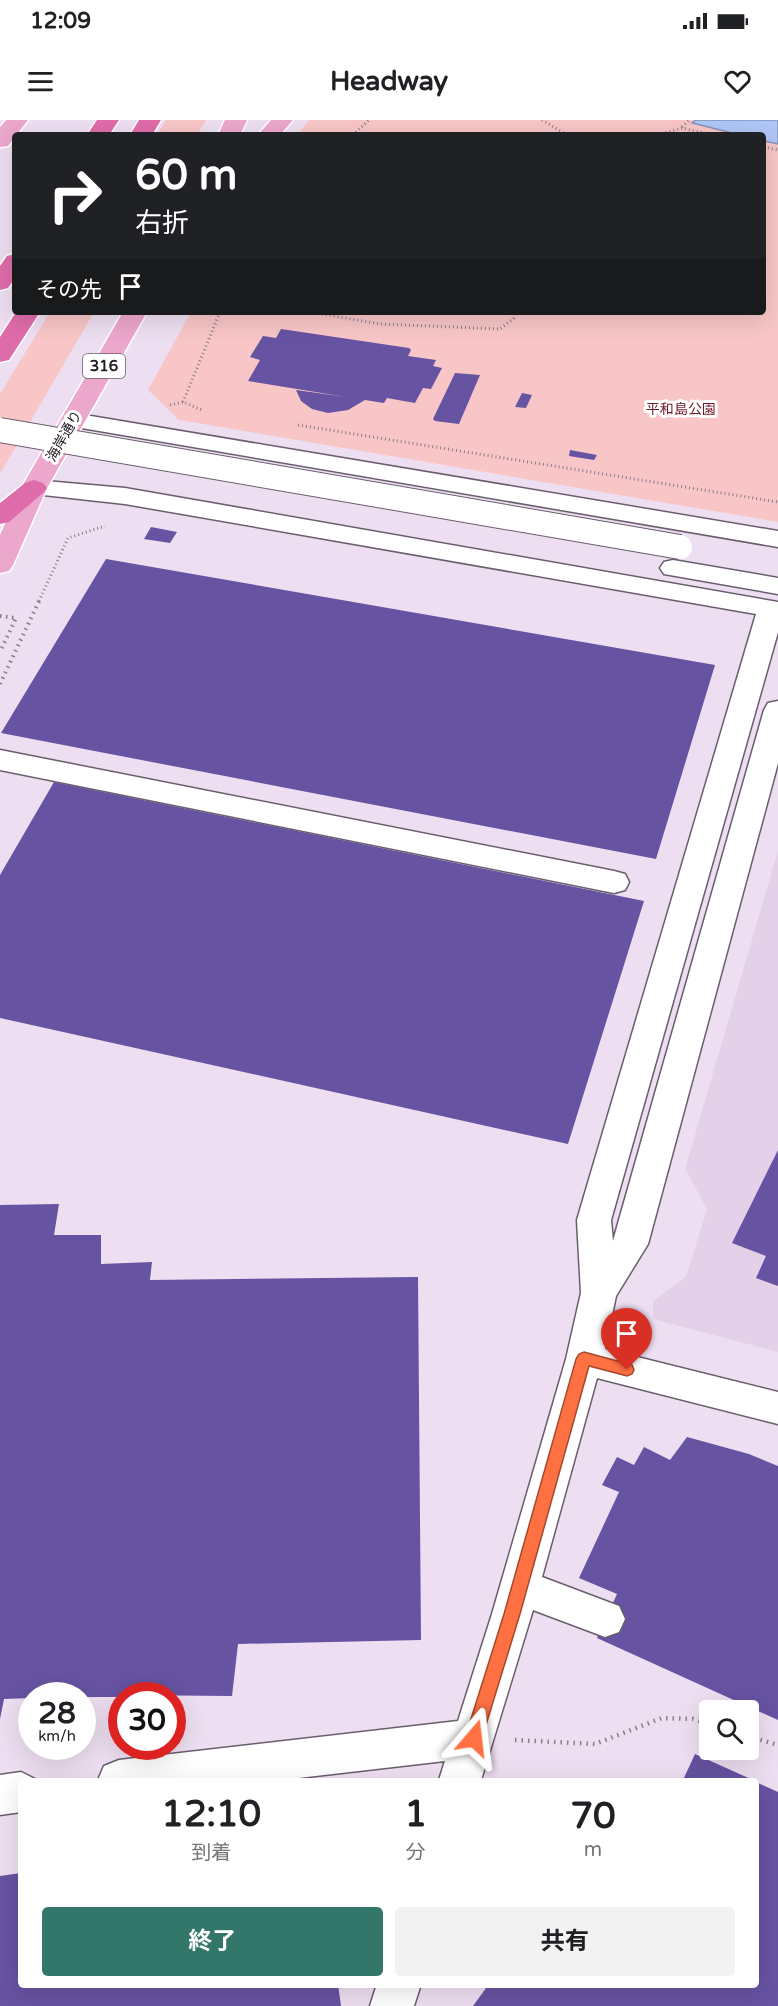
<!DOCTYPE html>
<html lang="ja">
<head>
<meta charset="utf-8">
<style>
  :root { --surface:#fff; --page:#f2f2f2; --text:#202124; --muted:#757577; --accent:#32776a }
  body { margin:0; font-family:"Varela Round","Noto Sans JP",sans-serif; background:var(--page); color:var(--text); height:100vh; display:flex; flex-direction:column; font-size:22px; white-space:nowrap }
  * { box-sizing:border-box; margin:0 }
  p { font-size:20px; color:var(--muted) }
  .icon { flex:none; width:33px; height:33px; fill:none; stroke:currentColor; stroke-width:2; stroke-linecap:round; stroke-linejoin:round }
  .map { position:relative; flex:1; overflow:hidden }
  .details { position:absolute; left:18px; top:1658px; width:741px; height:210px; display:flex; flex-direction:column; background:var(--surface); border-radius:6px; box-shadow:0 6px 24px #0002 }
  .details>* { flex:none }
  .top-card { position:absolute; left:12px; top:12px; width:754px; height:183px; border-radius:6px; box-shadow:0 6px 24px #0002; background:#202124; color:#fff; overflow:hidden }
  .fabs { position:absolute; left:699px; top:1580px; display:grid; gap:12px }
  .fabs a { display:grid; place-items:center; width:60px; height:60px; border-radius:6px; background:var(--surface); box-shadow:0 6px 24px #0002; font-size:30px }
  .speed { position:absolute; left:18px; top:1562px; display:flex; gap:12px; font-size:30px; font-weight:700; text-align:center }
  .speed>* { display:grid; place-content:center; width:78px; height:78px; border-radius:50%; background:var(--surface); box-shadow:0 6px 24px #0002; line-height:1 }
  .speed small { font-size:15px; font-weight:400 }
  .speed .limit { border:9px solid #d22; background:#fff; color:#111 }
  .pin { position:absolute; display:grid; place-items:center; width:51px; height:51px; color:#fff; margin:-62px -26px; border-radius:50% 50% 50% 0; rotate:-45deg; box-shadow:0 0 6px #0007 }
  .pin .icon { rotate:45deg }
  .me { position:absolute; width:66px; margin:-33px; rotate:17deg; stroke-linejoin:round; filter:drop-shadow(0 0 4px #0008) }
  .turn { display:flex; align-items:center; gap:21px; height:126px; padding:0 24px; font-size:27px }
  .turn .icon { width:78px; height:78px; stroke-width:2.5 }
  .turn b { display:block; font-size:42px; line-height:51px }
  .then { display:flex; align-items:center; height:57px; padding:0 24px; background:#0003; gap:12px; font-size:22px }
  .eta { display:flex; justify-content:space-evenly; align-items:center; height:102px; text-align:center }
  .eta b { font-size:36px; font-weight:700; line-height:42px }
  .button { display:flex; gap:12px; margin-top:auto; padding:12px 24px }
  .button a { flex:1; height:69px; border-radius:6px; background:var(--accent); color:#fff; font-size:24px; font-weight:700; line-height:69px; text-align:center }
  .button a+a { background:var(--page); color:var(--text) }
  .status { display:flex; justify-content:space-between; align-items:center; height:42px; padding:0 30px; background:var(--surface); direction:ltr }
  .status svg { height:16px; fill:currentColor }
  header { display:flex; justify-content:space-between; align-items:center; height:78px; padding:0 24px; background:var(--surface); font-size:27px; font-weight:700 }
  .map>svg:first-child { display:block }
  .built { fill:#e5d0e9 }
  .green { fill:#f8c6c7 }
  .water { fill:#afc7f7; stroke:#8493b7; stroke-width:1.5 }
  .building { fill:#6653a2 }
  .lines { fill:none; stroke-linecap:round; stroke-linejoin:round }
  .minor-casing { stroke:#6a5d6d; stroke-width:3 }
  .major-casing { stroke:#fff; stroke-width:3 }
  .highway-casing { stroke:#fff; stroke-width:3 }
  .path-far2 { stroke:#897e8b; stroke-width:3; stroke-dasharray:1 3; stroke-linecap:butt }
  .path-far1 { stroke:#897e8b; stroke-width:4; stroke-dasharray:1.5 4.5; stroke-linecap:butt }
  .path { stroke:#897e8b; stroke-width:4.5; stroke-dasharray:1.5 5; stroke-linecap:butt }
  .minor { fill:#fff; fill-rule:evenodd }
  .major { fill:#eca7cc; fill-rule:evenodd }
  .highway { fill:#df6caa; fill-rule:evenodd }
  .minor-bridge-casing { stroke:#6a5d6d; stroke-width:26; stroke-linecap:butt }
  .minor-bridge { stroke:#fff; stroke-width:24 }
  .route { fill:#ff7043; stroke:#a6492c; stroke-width:1.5 }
  .labels { text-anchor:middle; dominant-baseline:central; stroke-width:6; stroke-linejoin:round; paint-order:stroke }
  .far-park-label { font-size:14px; fill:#721927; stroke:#fff }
  .far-street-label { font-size:14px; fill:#211b22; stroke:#fff }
  .shield { fill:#fff; stroke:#645f64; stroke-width:1.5 }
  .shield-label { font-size:15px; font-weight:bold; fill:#211b22 }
</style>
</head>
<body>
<div class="status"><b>12:09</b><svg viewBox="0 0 49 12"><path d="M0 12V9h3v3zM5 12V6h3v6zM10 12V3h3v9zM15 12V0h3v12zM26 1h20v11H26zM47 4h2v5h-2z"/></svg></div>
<header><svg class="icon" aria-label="menu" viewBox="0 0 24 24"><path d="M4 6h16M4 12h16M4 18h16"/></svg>Headway<svg class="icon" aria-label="heart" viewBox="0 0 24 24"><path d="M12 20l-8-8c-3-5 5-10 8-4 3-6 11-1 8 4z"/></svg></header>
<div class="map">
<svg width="778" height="1886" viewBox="0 0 778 1886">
  <rect width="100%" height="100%" fill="#eedef1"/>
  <path class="built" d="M778,731V1232L653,1199V1181L686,1157L707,1089L685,1049Z"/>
  <path class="green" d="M166,0H206L197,15H157Z
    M309,0H778V402L179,300L148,270L191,192H764V15H297Z
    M50,192H94L0,354V274Z"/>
  <path class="water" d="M696,0H778V24L764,21V15H740L692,3Z"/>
  <path class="building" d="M281,209L409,228L411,230L408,236L436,240L433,246L442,248L431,269L423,268L415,283L387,278L384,283L365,280L348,290L328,293L312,289L301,281L296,270L346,277L248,261L260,240L250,237L263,216L276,218Z
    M455,253L480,255L459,304L435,301L433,299Z
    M522,273L532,275L526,288L515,287Z
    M570,330L597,335L594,340L569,336Z
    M151,407L177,412L170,423L144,419Z
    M106,439L715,545L656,739L1,613Z
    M54,662L644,781L568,1024L0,898V755Z
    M778,1030V1166L756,1158L766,1136L732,1123Z
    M59,1084L54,1115H101V1144L152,1142L150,1160L418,1157L421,1520L238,1524L232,1576L122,1575V1577H82V1575H32V1578L4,1579L0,1599V1085Z
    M687,1317L749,1334L778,1346V1600L597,1518L617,1474L579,1458L619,1372L602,1365L617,1337L634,1345L644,1327L670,1340Z
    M695,1634L753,1660H683Z
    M756,1662L778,1672V1886H473L489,1864H756Z
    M21,1753V1864H338L341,1886H0V1756Z"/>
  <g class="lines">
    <g class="minor-casing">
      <path id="minor" d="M73,293L778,411V427L64,305L61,300L64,295Z
        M34,360L125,368L778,482V512L611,1100L613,1121L764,590L768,583L778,581V643L648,1124L616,1176L605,1229L778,1272V1304L597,1258L542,1457L619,1486L625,1499L619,1512L605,1517L533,1490L481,1660H439L445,1641L281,1660H98L104,1646L119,1640L458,1601L492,1494L566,1239L581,1173L577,1100L756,494L125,384L25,373L21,368L25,363Z
        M673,440L778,458V474L664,454L660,448L664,442Z
        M0,630L614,751L625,754L629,762L625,770L614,773L0,650Z
        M21,1652L37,1660H21V1692L0,1695V1655Z
        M377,1864H421L414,1886H370Z"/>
    </g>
    <g class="major-casing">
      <path id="major" d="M6,0H28L8,26L0,27V7Z
        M225,0H247L240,15H218Z
        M271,0H293L280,15H258Z
        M123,192H147L47,368L13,445L9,451L0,453V415L21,368Z"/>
    </g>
    <g class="highway-casing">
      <path id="highway" d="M97,0H119L109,15H87Z
        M139,0H161L152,15H130Z
        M15,134V158L8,168L0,170V146L7,136Z
        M16,192H40L9,240L0,242V217Z
        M34,360L43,363L47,368L43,373L9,402L0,404V383L25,363Z"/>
    </g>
    <path class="path-far2" d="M542,0L567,15
      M682,7L689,0
      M353,15L369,0
      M658,15L682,8L712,15
      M764,27L778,30
      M310,192L380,204L500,209L514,198L515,192
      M183,282L220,192
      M170,285L183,282L202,290
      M298,305L778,382
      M39,481L68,418L105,406"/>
    <path class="path-far1" d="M0,496L16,498L0,532
      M0,564L40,479"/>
    <path class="path" d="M748,1616L778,1625
      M515,1620L595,1624L662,1598L693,1599L710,1604"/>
    <use href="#minor" class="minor"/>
    <use href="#major" class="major"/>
    <use href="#highway" class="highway"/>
    <g class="minor-bridge-casing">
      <path id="minor-bridge" d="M0,310L680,427"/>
    </g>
    <use href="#minor-bridge" class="minor-bridge"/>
  </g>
  <path class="route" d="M584,1232L632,1245L634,1250L632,1254L627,1256L589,1246L520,1494L482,1618L480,1624L474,1626L467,1624L465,1618L504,1494L576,1239L579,1234Z"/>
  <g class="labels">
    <g class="far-park-label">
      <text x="681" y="289">平和島公園</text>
    </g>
    <g class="far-street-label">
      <text transform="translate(64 316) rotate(-60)">海岸通り</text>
    </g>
    <rect class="shield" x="83" y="234" width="42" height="24" rx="4.5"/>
    <g class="shield-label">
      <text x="104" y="246">316</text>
    </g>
  </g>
</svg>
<div class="fabs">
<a><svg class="icon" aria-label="search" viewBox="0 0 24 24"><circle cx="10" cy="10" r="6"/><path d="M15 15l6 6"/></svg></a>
</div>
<div class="speed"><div>28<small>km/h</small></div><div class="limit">30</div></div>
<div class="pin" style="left:627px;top:1250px;background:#d93025"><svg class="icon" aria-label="arrive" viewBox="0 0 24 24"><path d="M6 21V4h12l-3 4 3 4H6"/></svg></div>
<svg class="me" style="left:474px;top:1618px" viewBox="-20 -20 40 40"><path d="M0-17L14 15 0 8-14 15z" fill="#ff7043" stroke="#fff" stroke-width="4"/></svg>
<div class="top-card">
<div class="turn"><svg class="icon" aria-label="right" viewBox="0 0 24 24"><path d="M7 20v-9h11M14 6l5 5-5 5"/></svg><div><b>60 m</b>右折</div></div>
<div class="then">その先<svg class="icon" aria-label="arrive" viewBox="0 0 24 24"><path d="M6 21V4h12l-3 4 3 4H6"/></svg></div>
</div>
<section class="details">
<div class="eta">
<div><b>12:10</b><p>到着</p></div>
<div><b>1</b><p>分</p></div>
<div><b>70</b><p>m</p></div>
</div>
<div class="button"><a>終了</a><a>共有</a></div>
</section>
</div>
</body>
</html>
